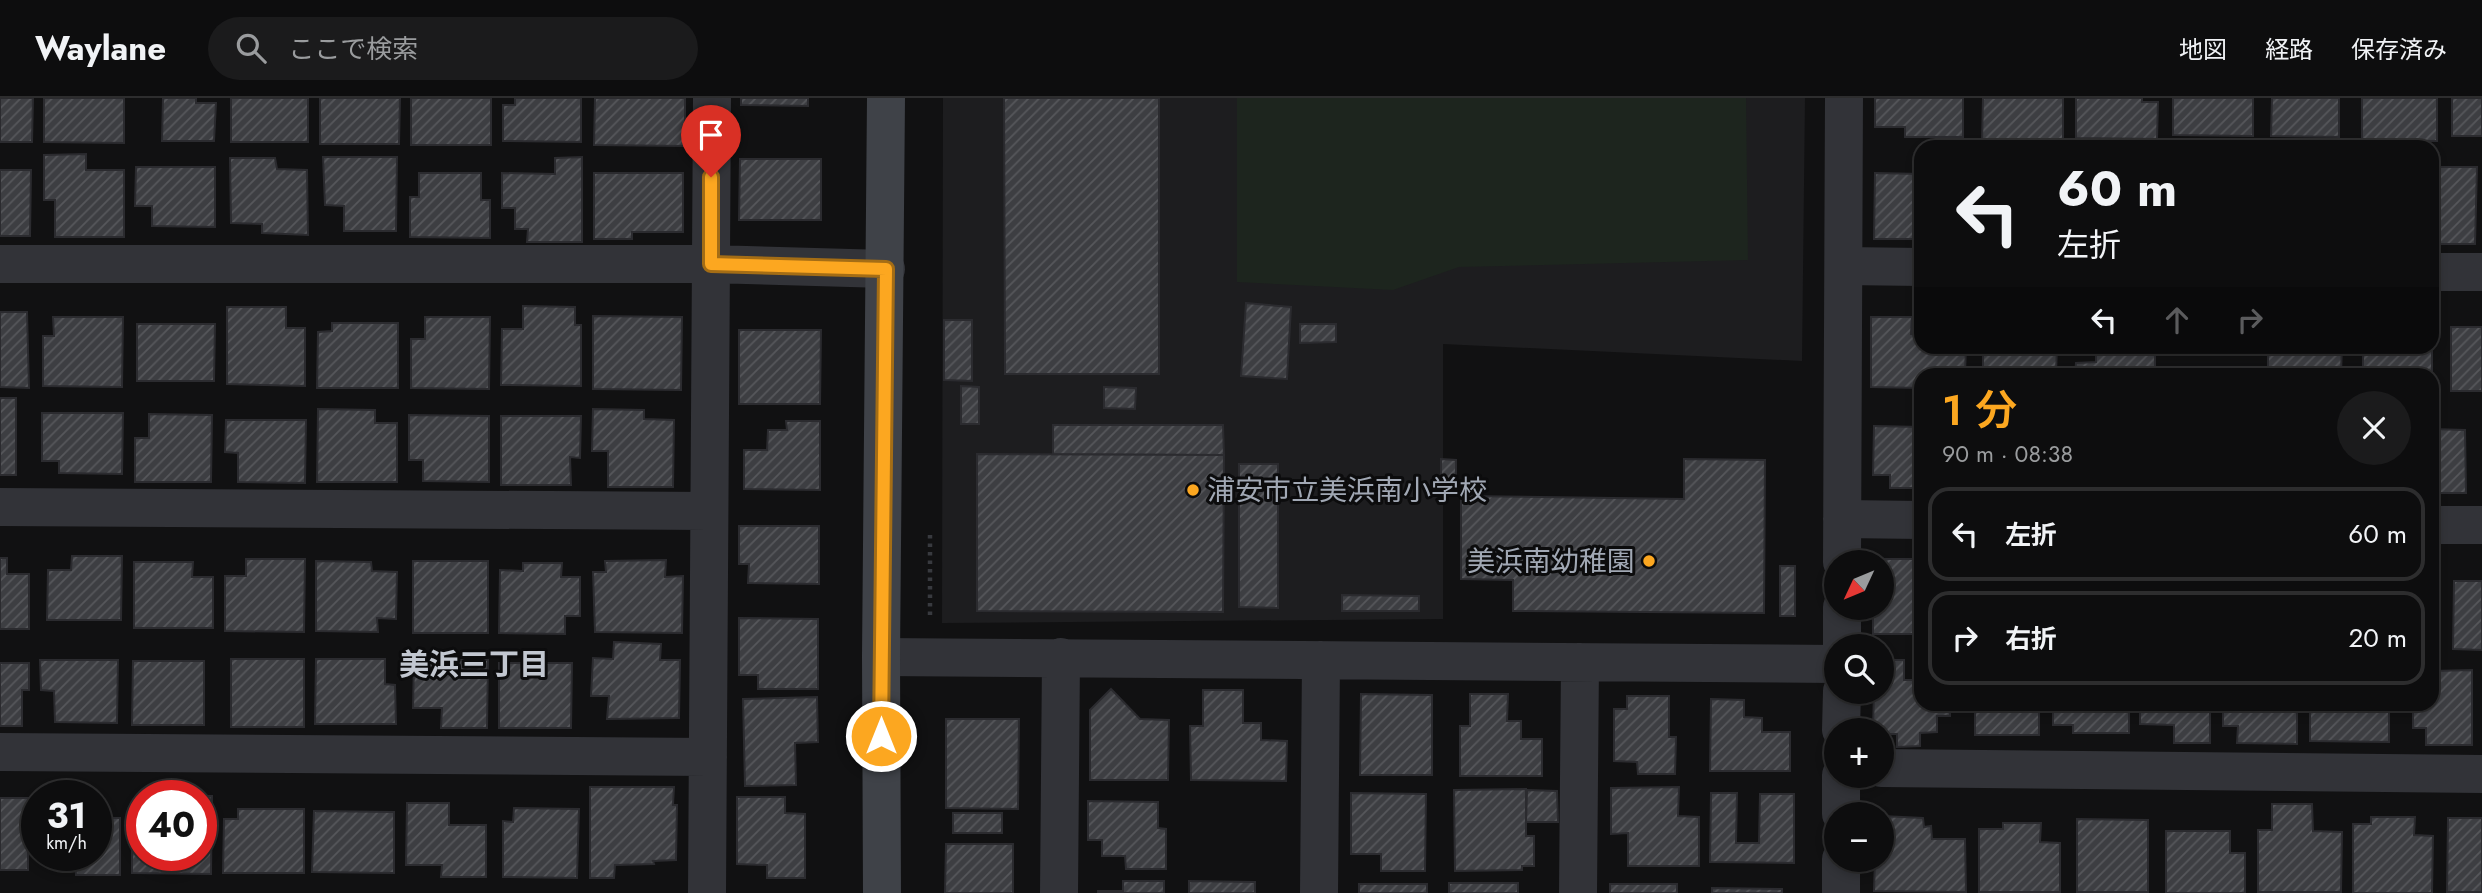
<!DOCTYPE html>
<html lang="ja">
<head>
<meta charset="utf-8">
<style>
  :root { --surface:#0d0d0e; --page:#1b1b1c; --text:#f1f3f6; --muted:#9a9c9e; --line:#2d2d2e; --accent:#fca720 }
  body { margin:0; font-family:Jost,"Noto Sans JP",sans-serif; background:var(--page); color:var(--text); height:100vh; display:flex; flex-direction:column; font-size:26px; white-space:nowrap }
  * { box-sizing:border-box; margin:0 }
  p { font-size:23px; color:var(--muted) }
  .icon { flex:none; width:38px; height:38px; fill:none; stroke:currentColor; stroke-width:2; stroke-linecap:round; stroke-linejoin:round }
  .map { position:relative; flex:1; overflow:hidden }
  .side { position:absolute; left:1914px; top:270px; width:525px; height:343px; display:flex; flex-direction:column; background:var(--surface); border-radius:21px; box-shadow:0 4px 10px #0003,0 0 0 2px var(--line) }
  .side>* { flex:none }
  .banner { position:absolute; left:1914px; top:42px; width:525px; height:214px; border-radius:21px; box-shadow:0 4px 10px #0003,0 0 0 2px var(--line); background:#0d0d0e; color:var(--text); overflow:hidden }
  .needle { width:46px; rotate:226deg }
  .controls { position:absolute; left:1824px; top:452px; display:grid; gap:14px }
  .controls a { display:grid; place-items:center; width:70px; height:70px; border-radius:50%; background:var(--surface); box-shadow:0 4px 10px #0003,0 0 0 2px var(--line); font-size:35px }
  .speed { position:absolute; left:21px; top:682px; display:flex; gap:14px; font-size:35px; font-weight:700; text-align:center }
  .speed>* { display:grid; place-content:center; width:91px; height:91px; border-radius:50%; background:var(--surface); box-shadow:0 4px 10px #0003,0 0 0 2px var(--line); line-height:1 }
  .speed small { font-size:18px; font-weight:400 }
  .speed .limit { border:10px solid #d22; background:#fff; color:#111 }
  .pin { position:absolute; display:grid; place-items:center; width:60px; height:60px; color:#fff; margin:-72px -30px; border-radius:50% 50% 50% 0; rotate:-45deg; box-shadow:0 0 7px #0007 }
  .pin .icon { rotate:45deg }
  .me { position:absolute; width:77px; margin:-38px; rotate:0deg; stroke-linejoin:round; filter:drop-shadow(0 0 5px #0008) }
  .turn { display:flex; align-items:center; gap:24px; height:147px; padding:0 28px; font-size:32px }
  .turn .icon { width:91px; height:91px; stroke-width:2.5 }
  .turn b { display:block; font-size:49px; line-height:60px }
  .lanes { display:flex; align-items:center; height:66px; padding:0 28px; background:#0003; justify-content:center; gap:35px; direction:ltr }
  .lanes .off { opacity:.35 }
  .round { display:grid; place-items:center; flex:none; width:74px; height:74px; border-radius:37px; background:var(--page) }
  .head { display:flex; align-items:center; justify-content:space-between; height:119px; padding:0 28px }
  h1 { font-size:42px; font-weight:600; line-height:52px; color:var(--accent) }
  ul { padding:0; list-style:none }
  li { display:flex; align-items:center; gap:21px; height:94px; margin:0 14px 10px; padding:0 14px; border:4px solid var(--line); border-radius:21px }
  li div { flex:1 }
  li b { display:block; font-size:26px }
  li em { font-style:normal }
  header { display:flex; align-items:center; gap:42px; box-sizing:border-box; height:98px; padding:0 35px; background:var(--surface); border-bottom:2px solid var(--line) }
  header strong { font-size:33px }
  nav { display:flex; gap:38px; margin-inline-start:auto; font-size:24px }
  .search { width:490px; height:63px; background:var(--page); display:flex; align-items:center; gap:18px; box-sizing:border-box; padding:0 24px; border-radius:38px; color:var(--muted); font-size:26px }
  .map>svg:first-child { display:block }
  .built { fill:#1d1d1f }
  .green { fill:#1d251e }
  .building { fill:url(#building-hatch); stroke:#2b2b2f; stroke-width:2 }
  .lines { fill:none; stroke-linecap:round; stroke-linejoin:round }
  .path { stroke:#383a3f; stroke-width:4.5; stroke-dasharray:3.5 5; stroke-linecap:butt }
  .street { stroke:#323338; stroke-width:38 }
  .secondary { stroke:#3f4248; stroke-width:38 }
  .route-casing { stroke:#a46d15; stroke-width:18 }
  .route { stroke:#fca720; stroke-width:12 }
  .poi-dot { fill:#fca720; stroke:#0c0c0d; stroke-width:2.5 }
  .labels { text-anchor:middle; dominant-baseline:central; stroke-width:6; stroke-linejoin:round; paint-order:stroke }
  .poi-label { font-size:28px; fill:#a1a8b4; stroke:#0c0c0d; text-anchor:start }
  .neighbourhood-label { font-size:30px; font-weight:bold; fill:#c2c7d0; stroke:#0c0c0d }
</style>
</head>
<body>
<header>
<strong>Waylane</strong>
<div class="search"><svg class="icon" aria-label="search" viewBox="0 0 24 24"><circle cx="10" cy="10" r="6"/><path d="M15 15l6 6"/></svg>ここで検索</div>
<nav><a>地図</a><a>経路</a><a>保存済み</a></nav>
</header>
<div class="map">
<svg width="2482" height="795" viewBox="0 0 2482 795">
  <defs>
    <pattern id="building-hatch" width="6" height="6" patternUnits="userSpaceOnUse" patternTransform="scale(1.75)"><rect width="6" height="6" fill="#3d3e42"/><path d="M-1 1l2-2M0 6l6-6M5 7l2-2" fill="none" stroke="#56575b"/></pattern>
  </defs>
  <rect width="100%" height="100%" fill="#111112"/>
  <path class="built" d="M943,0H1805L1802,263L1443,246V521L942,525Z"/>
  <path class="green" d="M1237,0H1746L1748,162L1459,169L1393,192L1237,184Z"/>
  <path class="building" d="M0,0H33L32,44H0Z
    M44,0H124V45L44,44Z
    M163,0H196V5H216L214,43H162Z
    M231,0H308V44H231Z
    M320,0H400L399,46H320Z
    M411,0H491V47H411Z
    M515,0H581V44L503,43V7H515Z
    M595,0H685V48L594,47Z
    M741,0H808V8L741,7Z
    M1004,0H1159V276H1005Z
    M1875,0H1963V39H1905V29H1875Z
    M1983,0H2063V46L1982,45Z
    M2076,0H2142V4H2158L2157,41L2076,40Z
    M2173,0H2253V38L2173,37Z
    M2272,0H2339V39L2271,38Z
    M2362,0H2437V43L2362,42Z
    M2452,0H2482V38H2452Z
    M86,56V72H124V139H55V102H44V57Z
    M323,59H397L396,133H344V108L325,107Z
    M582,59V144H527L528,131H515V110H502V75L555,76V60Z
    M230,60H275L277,71L307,72L308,137L262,135V126L231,125Z
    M740,61H821V122H739Z
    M136,69H215V129L152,128V108H135Z
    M2432,69H2477L2475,146H2432Z
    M0,72H31L30,138H0Z
    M419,75H481V102H490V140L410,139V99H419Z
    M594,75H683V134H632V141H594Z
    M1875,75L1922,76V141H1874Z
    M1246,205L1291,209L1287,281L1241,278Z
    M523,208L575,209V227H581V288L501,287L502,231H523Z
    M227,209H286V230H305V288L227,286Z
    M0,214H27L29,290L0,289Z
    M593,218L682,219L681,292L593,291Z
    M53,219H123L122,289L43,288V238H54Z
    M425,219H490L489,291L411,290V241H425Z
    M1871,219H1912L1911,236H1922V248H1966L1965,276H1922V290L1871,289Z
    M944,222H972V283L944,282Z
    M332,225H398V290H317L318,234L332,233Z
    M137,226H215L214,283H137Z
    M1300,226H1336V244L1300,245Z
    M2451,229H2482V293H2451Z
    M739,232H821L820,306H739Z
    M1983,248H2057L2056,276H1983Z
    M2096,248H2155V276H2075L2076,265L2096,264Z
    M2277,248H2342L2341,276H2268V252H2277Z
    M2363,248H2432V276H2363Z
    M961,288L979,289V326H961Z
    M1104,289L1136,290L1135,311L1104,310Z
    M0,300H16V377H0Z
    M318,311L375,312V325H397V384H317Z
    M593,311L644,312V321L674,322L673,389H608V353H592Z
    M42,315H123L122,376L59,375V363H42Z
    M149,316L212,317L211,384H135V340H149Z
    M409,317L489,318V384L423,383V362H409Z
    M501,318H581L580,360L570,359L571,387H501Z
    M226,322H306L305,385L238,384V355L225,354Z
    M786,323H820V392L744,391V352H767L768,332H787Z
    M1053,327H1223L1224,357L1053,356Z
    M1874,328L1922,329V390H1890V377H1873Z
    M2432,331L2465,332L2466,395H2432Z
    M977,356L1224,357L1223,514L977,513Z
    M1441,361L1456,362V389H1441Z
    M1684,361L1765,362L1764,515L1513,513V482L1461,481V398L1684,401Z
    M1239,366H1278V510L1239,509Z
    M739,428H819V486L748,485L749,466H739Z
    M72,458H122L121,522H47L48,472H71Z
    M0,460H7V476H29V531H0Z
    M246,461H305L304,534L225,533V478H246Z
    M1873,461H1917V483H1922V536H1873V509H1881V464H1873Z
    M666,462L665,479L683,478L682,535L595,534L593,474H606L605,463Z
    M316,463L371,464L372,473L397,474L396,521L377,520L378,534L316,533Z
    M413,463H488V535H413Z
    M134,464H193L192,479H213V530H134Z
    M523,465H562L561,479H580V518H565V536L499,535L500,472L523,473Z
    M1780,468H1795V518H1780Z
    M2454,483H2482V552L2453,551Z
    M1342,497L1419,498V513H1342Z
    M739,520L818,521V591H758V577H739Z
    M614,544L661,546L660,562H680L679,620L607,621L609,598H591L593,560L613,561Z
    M231,561H304V629H231Z
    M316,561H385V586L395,587L396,626H315Z
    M40,562H118L117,625L55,624L54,593L41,592Z
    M414,562H488L487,630H441L442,610H413Z
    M1881,562H1904V582H1922V606H1950V618H1937V634L1920,635V648L1897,649V636H1881V632H1873L1874,593H1881Z
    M133,563H204V627H132Z
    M0,565H29V592H22V628H0Z
    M499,565H572L571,630H499Z
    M2472,572V647H2426V630H2413V612H2396V606H2432V573Z
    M1111,591L1140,621L1169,622L1168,682H1090V612Z
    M1203,592H1243V625H1261V642L1287,643L1286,683L1191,682L1190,628H1203Z
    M1361,596L1432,597V677H1360Z
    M1470,596H1508L1507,623H1521V641H1542V678H1460V628H1470Z
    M1627,598H1669V639H1676L1675,676H1638L1637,664L1614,663V611H1627Z
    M817,599L818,644L795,645L796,687L745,688L743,601Z
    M1711,601L1744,602V619L1762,620V634H1790V673H1710Z
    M1965,606H2039V637H1975V612H1965Z
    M2053,606H2129V635H2073V627H2053Z
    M2140,606H2210V645H2174V627L2140,626Z
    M2223,606H2297V646L2237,645L2238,628H2223Z
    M2310,606H2389V644L2310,643Z
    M946,621H1019L1018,711L946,710Z
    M590,689H674L673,707H677L676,762L653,763L654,766L615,767L614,780H590Z
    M1679,689L1678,718L1699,719V768H1628V735L1611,736V690Z
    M1526,691V738H1534V768H1522V772L1455,773L1454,692Z
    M1527,692L1557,693L1558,724H1526Z
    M1351,695L1426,696L1425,773H1381V756H1351Z
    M1711,695H1737L1736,745H1759L1760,696H1794V765L1710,764Z
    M175,698H212L211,776L132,775V710H142V758H201V698Z
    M737,699H785V715L805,716V780H767V767L737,766Z
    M0,700H28V772H0Z
    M1088,703L1158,704V730L1166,731V771H1126L1125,758H1102V742H1088Z
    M407,705H449V727H486V779H441L442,767H406Z
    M2272,706H2312L2313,733L2342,734L2341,794H2258V732H2272Z
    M514,710L579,711L577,780L503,779V723L513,724Z
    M238,711H304V775H223L224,721H238Z
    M314,713L394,714V775L312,774Z
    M953,715H1002V735H953Z
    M1881,718L1923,720L1924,729L1931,728L1932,741H1965L1966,794L1874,793L1875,761H1881Z
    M2371,719H2415L2414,737L2433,738L2432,795H2353V726H2371Z
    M96,720H120V777H76L75,763H40V758H96Z
    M2448,720H2482V794H2447Z
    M2077,721L2148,722V794H2077Z
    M2003,725H2041L2040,744L2060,745V794H1979V731H2003Z
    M2166,733H2230V755H2245V795H2166Z
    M946,746H1013V795H945Z
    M1123,783H1164V795H1098V793H1123Z
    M1189,783L1255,784V795H1189Z
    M1449,785H1518V795H1449Z
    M1359,786H1427V795H1359Z
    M1610,786H1677V795H1610Z
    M1712,790L1782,791V795H1712Z"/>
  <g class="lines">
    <path class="path" d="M930,517V435"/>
    <path class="street" d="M0,166H711L886,171
      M1844,168L1922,169
      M2432,174H2482
      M0,409L709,413
      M1842,421L1922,422
      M2432,427H2482
      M1842,464L1844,0
      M1842,548V509
      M881,559L1836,566
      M1841,632L1842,593
      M0,654L708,659
      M1881,670L2482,676
      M1841,716V677
      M707,795L712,0
      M1059,795L1061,559
      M1319,795L1321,562
      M1578,795L1580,564
      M1841,795V761"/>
    <path class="secondary" d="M882,795L881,559L886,0"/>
  </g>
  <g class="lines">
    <g class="route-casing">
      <path id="route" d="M711,79V166L886,171L881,638"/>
    </g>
    <use href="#route" class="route"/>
  </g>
  <g class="poi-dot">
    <circle cx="1193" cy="392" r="7"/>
    <circle cx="1649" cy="463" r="7"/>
  </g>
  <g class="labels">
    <g class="poi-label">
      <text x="1207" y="392">浦安市立美浜南小学校</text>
      <text x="1635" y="463" text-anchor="end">美浜南幼稚園</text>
    </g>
    <g class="neighbourhood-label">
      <text x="474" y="566">美浜三丁目</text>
    </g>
  </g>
</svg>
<div class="controls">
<a><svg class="needle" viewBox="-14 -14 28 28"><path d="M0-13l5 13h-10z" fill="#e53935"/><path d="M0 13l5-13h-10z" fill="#9a9c9e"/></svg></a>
<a><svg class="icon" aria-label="search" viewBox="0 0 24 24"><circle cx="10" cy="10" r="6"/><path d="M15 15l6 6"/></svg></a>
<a>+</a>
<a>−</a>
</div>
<div class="speed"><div>31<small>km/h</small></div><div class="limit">40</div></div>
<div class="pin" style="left:711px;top:79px;background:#d93025"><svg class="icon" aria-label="arrive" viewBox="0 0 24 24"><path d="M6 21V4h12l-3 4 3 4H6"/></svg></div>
<svg class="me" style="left:881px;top:638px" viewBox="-20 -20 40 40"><circle r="17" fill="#fca720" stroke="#fff" stroke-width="3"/><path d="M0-11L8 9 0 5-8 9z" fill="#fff"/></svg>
<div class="banner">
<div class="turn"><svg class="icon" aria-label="left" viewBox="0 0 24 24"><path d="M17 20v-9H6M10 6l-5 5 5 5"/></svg><div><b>60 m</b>左折</div></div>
<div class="lanes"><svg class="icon" aria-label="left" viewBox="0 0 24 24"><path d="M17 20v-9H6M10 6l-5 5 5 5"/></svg><svg class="icon off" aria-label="ahead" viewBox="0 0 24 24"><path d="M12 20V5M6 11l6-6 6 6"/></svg><svg class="icon off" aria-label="right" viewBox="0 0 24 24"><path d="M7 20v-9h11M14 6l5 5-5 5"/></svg></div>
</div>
<section class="side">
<div class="head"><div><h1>1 分</h1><p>90 m · 08:38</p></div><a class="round"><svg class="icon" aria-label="close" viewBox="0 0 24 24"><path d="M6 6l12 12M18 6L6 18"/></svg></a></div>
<ul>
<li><svg class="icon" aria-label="left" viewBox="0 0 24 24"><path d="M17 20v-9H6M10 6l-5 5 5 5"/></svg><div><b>左折</b></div><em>60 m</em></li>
<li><svg class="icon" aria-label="right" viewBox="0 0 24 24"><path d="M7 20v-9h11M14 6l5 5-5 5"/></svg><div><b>右折</b></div><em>20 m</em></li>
</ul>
</section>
</div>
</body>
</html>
